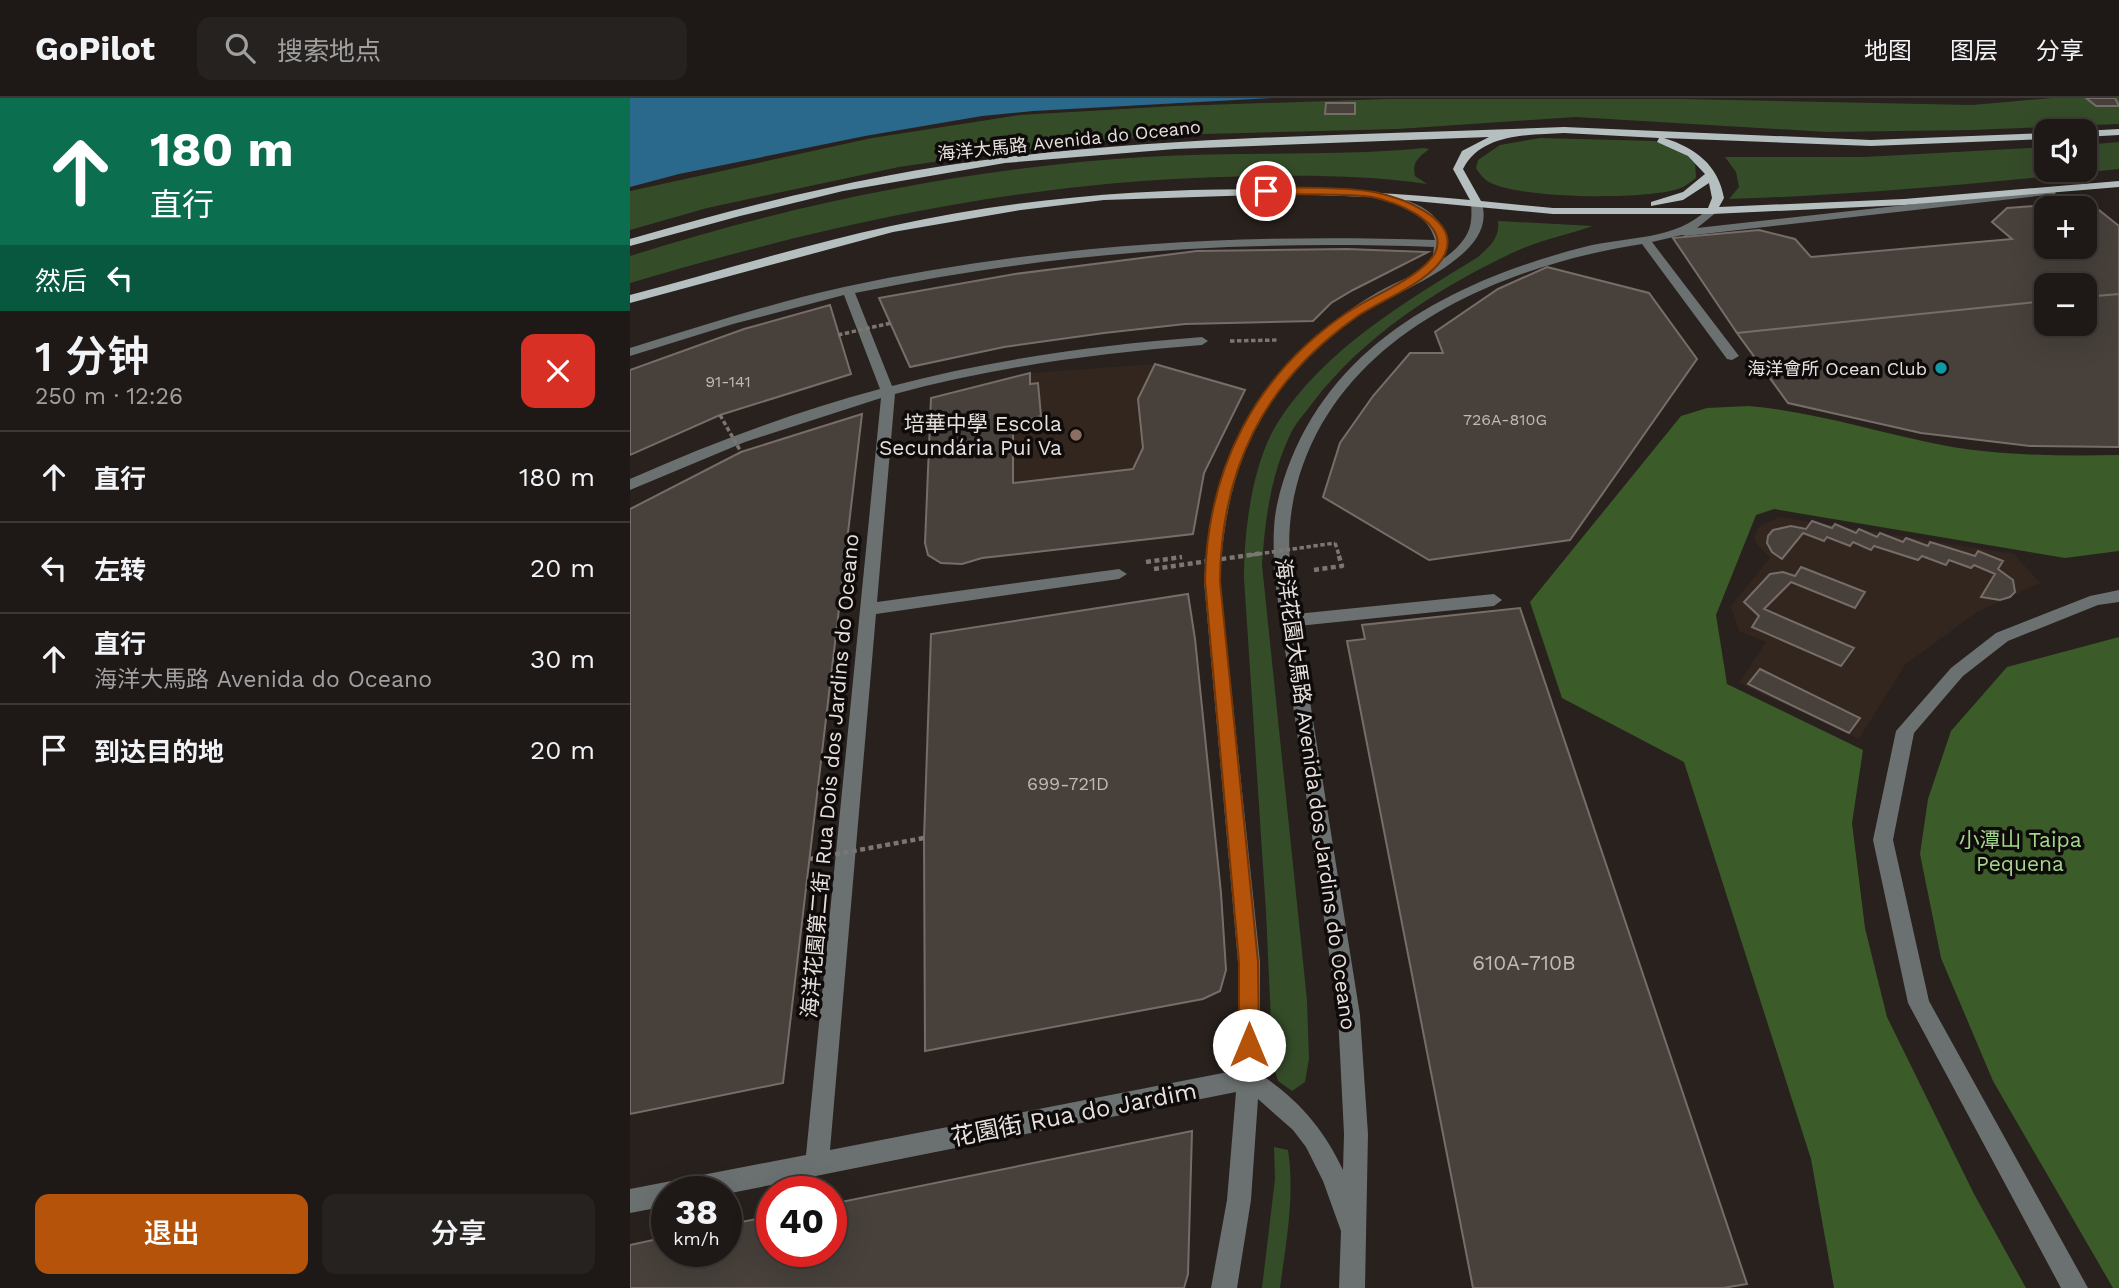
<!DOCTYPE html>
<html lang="zh">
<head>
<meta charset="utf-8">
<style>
  :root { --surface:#1e1916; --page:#26221f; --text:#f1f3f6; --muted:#a1a0a1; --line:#3c3835; --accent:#b45309 }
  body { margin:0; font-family:"Work Sans","Noto Sans SC",sans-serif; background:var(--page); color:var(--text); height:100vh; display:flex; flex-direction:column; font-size:26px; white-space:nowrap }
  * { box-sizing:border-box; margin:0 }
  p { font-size:23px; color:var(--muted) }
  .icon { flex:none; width:38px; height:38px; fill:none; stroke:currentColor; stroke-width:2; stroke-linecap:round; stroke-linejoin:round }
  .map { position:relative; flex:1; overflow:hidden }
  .sheet { display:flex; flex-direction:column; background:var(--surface); width:630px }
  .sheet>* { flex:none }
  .top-card { background:#0b6e4f; color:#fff; overflow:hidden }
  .controls { position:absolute; left:1404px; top:21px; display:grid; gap:14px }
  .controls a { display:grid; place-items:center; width:63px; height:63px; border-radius:14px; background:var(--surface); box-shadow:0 7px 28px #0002,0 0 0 2px var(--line); font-size:35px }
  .speed { position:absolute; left:21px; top:1078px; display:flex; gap:14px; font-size:35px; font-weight:700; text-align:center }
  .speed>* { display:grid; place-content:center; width:91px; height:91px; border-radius:50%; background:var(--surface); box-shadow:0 7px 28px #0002,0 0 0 2px var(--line); line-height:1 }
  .speed small { font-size:18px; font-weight:400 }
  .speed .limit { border:10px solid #d22; background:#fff; color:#111 }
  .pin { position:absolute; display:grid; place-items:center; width:60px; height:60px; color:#fff; margin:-30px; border:4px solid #fff; border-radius:50%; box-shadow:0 2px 7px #0007 }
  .me { position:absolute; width:77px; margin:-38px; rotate:0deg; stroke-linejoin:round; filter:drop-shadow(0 0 5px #0008) }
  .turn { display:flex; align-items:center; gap:24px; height:147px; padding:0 35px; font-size:32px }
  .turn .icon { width:91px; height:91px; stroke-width:2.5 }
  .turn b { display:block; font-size:49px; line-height:60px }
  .then { display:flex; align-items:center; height:66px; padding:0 35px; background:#0003; gap:14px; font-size:26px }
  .round { display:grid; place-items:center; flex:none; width:74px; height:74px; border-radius:14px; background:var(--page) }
  .headline { display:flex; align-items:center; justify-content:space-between; height:119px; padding:0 35px }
  h1 { font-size:42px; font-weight:600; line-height:52px }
  .primary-button { display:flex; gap:14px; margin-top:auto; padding:14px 35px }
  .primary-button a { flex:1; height:80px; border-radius:14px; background:var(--accent); color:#fff; font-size:28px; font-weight:600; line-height:80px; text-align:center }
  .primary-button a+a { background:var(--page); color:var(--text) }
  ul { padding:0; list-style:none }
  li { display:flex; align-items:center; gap:21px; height:91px; padding:0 35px; border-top:2px solid var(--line) }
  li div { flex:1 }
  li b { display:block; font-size:26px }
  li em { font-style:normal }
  header { display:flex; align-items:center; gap:42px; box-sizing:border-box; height:98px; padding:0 35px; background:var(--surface); border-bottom:2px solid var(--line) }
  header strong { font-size:33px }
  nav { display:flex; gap:38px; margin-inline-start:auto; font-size:24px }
  .search { width:490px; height:63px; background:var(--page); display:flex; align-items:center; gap:18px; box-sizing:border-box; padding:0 24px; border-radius:14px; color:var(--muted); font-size:26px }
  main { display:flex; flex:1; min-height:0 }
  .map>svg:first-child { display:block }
  .built { fill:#33261e }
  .green { fill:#354c29 }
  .forest { fill:#3b5b29 }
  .water { fill:#2a698c }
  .building { fill:#47403b; stroke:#766d68; stroke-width:2; fill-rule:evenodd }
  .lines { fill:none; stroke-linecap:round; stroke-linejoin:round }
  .path-far1 { stroke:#7c7672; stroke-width:3.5; stroke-dasharray:4.5 2.5; stroke-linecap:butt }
  .path { stroke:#7c7672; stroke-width:4.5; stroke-dasharray:5 3.5; stroke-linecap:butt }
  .minor { fill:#6b7071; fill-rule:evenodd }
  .major { fill:#b5bfc0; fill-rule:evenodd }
  .path-bridge-far1 { stroke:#7c7672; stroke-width:3.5; stroke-dasharray:4.5 2.5; stroke-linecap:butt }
  .path-bridge { stroke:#7c7672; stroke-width:4.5; stroke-dasharray:5 3.5; stroke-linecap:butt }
  .route { fill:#b45309; stroke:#753606; stroke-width:2 }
  .culture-dot { fill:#0f9aa8; stroke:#0e0b0a; stroke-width:2.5 }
  .education-dot { fill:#8d6e63; stroke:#0e0b0a; stroke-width:2.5 }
  .labels { text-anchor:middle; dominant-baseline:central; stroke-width:7; stroke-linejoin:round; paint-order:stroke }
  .far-number-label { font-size:16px; fill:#beb9b5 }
  .far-street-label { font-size:18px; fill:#e6e1de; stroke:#0e0b0a }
  .far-poi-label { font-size:18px; fill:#e6e1de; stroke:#0e0b0a; text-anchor:end }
  .number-label { font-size:18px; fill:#beb9b5 }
  .poi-label { font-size:21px; fill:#e6e1de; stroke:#0e0b0a; text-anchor:end }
  .street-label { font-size:21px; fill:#e6e1de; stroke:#0e0b0a }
  .park-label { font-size:21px; fill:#a4d78b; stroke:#0e0b0a }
  .near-number-label { font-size:21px; fill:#beb9b5 }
  .near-street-label { font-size:24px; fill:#e6e1de; stroke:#0e0b0a }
</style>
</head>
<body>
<header>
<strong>GoPilot</strong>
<div class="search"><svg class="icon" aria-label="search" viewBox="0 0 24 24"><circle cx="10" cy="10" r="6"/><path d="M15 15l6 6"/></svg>搜索地点</div>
<nav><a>地图</a><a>图层</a><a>分享</a></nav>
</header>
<main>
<section class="sheet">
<div class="top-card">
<div class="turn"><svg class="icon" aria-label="ahead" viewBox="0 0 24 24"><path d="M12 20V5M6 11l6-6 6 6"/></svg><div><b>180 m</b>直行</div></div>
<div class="then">然后<svg class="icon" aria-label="left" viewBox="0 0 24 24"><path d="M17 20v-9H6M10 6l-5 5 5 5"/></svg></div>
</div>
<div class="headline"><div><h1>1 分钟</h1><p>250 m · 12:26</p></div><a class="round" style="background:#d93025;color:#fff"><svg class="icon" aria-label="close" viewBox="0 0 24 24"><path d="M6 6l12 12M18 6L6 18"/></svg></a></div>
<ul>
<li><svg class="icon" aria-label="ahead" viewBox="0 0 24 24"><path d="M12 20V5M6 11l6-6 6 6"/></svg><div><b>直行</b></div><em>180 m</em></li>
<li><svg class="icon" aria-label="left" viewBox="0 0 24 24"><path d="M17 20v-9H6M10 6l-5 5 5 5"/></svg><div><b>左转</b></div><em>20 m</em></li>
<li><svg class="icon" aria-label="ahead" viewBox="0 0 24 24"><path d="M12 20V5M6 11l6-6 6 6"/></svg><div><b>直行</b><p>海洋大馬路 Avenida do Oceano</p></div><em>30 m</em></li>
<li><svg class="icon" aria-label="arrive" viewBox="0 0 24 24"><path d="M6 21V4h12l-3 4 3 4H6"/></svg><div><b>到达目的地</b></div><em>20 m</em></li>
</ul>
<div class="primary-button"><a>退出</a><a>分享</a></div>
</section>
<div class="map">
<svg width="1489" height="1190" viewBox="0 0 1489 1190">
  <rect width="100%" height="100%" fill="#28211d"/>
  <path class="built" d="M525,266L615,292L574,375L563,436L352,460L332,466L311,465L298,457L295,445L301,300L400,275Z
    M1150,419L1384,456L1410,485L1347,514L1275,567L1229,641L1109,585L1136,544L1109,533L1101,508L1140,460L1126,445L1124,438L1130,428Z"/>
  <path class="green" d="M1422,0H1489V26L1342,32L1197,34L945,19L768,31L535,37L371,54L269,69L77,110L0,132V93L242,40L389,17L545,8L758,1H1053L1342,7Z
    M910,40L1025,43L1050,53L1065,63L1066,80C1060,84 1055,89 1048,91C1012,102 900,100 866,87C856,84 851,78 846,70L848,62L870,47Z
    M1489,44V71C1359,85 1230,97 1099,101L1109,89L1106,74L1095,59H1234L1416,49V72H1454V47Z
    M794,50L799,51C788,60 782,64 785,78L797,86C729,76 660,77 591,79C386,85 196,127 0,185V158C167,105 339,70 514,59C607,53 701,59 794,50Z
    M868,123L963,128C936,137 907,143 882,155C808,190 734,238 684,303C677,313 667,323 662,333C641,375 635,421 632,467L677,902L679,961L675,984L662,993L648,983L643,966L636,814L614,480C614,433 622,365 648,324C695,251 775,204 848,159C860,148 870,140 868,123Z
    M644,1049L658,1052C665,1097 656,1145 650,1190H632L645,1081Z"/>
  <path class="forest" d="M1118,308C1181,313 1240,332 1302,345C1363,358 1427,358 1489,357V453L1435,460L1144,411L1126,417L1086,517L1097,586L1233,652L1222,725L1235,830L1257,919L1344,1096L1396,1190H1204L1181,1061L1054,664L932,600L900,504L1051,318L1077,310Z
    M1489,539V1190H1483L1363,983L1311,860L1290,756L1298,701L1321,633L1377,569Z"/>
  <path class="water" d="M0,0H642L403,13L352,18L235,38L49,76L0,89Z"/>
  <path class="building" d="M1456,0H1485L1489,8H1466Z
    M696,5H725V16H695Z
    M1459,104L1489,128V196L1454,199V187H1416V203L1107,235L1043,140L1129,132L1165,141L1181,159L1382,141L1362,124L1377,110ZM1416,110H1454V149H1416Z
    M717,151L798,154L723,192L701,205L683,223L555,226L474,235L374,249L280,269L249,200L385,176L567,153Z
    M917,169L1019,195L1067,261L940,442L799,462L693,399L710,345L743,298L780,255H813L805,234L868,191Z
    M1489,196V349L1400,348L1291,335L1158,305L1107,235L1416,203V226H1454V199Z
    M200,207L221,276L90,317L0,357V272L114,231Z
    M525,266L615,292L574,375L563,436L352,460L332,466L311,465L298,457L295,445L301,300L400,275V286L408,285L411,318L383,326V385L503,371L513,350L508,301Z
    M232,316L153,985L0,1016V411L111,354Z
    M1182,423L1202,430L1205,426L1226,435L1229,431L1247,439L1250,435L1273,444L1276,440L1298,448L1300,444L1345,458L1348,453L1373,463L1368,471L1383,482L1385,494L1380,499L1370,502L1351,499L1365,476L1344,467L1341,470L1319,462L1316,467L1292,458L1288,462L1244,448L1241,452L1223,444L1220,448L1197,439L1194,443L1173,435L1152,461L1142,454L1137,445L1138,438L1143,432L1161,428L1176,431Z
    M1171,469L1235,494L1225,510L1161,484L1134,511L1224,550L1211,568L1122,529L1129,518L1114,504L1140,476L1153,474L1165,478Z
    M558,496L565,541L591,795L596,872L590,893L573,901L295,953L294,740L301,536Z
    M890,510L1117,1186L1093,1190H843L717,543L735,541L732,527Z
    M1130,571L1230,620L1219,635L1118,586Z
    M562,1033L558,1176L554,1190H0V1147L37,1139V1153H96V1127L142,1118V1153H201V1106Z"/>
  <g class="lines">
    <path class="path-far1" d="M600,243L648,242
      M705,445L709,457"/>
    <path class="path" d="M516,464L552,459
      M684,472L712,468L708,455"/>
    <path class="minor" d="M1421,91L1426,94L1425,96L1056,138L1052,137L1022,144L1109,258L1102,262L1097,261L1012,146C863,169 690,244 662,410C656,446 661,481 666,516L864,496L872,502L864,508L668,528L730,917L738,1036L735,1190H709L711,1133L693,1083L676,1049L663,1032L628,1001L621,1102L607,1190H581L597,1102L606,994L96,1096V1094H37V1108L0,1115V1091L176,1057L251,300L115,344L0,392V381C81,345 164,314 250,291L214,197L103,226L0,258V250C71,228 142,205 214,189C411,147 604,135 805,142C797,112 765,105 738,98V94L742,93C780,102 821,111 815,157L809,161L803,157L804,149C603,142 423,154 225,195L262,288C364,261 468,247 572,239L578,243L572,247C468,255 365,269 265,296L247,504L489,471L497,476L489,481L246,516L200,1052L608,972V864L574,483C579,409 596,343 643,284C671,248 708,217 748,194C776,178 814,169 834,141C842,130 842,118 841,105L851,103C872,159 764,193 729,217C701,237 674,262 652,289C608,346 593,413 590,483L630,864V976C668,1001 694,1031 713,1072L714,1036L708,917L644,476C644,453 642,429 647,407C682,254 815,185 954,149C997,138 1045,143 1078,111L1088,113L1067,130Z
      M1489,492V504L1468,507L1378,543L1333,578L1284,635L1263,742L1299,903L1458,1190H1431L1278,905L1243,742L1266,633L1321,570L1366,535L1460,498Z"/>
    <path class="major" d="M934,29L1241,42L1416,35V41L1241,48L1034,40C1066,50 1088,67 1094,100L1089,109L1274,101L1489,83V89L1274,107L1082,116H923L742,99L658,96L474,102L391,112L263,134L0,205V197C87,174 173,147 261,128C451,86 646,84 840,102L823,71L832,53L859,39L545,51L375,65L213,93L110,118L0,148V141C124,105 250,74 378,59C562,37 749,37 934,29ZM934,35L1029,40L1027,44L1058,58L1075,76L1053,94L1021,104V108L1053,102L1079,85L1082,100L1078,110H923L851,103L833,71C851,35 899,37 934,35Z
      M1489,31V37L1454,39L1453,33Z"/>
    <path class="path-bridge-far1" d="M208,237L261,225
      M90,317L111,354
      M621,457L705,445"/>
    <path class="path-bridge" d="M524,471L633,455
      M180,761L294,740"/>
  </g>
  <path class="route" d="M632,91C654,88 723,90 744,94C769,99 831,120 815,156C802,184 750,202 725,220C633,285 591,372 590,483L628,864L629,947L626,954L619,956L612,954L609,947V864L575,483C577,372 624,277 718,214C741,198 792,179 805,155C820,124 764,103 742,99C708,95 671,97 636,96L631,93Z"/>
  <circle class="culture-dot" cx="1311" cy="270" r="7"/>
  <circle class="education-dot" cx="446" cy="337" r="7"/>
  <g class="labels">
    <g class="far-number-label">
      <text x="98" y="283">91-141</text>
      <text x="875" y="321">726A-810G</text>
    </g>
    <g class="far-street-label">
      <text transform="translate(439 42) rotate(-6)">海洋大馬路 Avenida do Oceano</text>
    </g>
    <g class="far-poi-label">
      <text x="1297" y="270">海洋會所 Ocean Club</text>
    </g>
    <g class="number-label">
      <text x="438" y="685">699-721D</text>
    </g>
    <g class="poi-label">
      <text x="432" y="325">培華中學 Escola<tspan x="432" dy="24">Secundária Pui Va</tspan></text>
    </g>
    <g class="street-label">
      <text transform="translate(200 678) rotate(-85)">海洋花園第二街 Rua Dois dos Jardins do Oceano</text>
      <text transform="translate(686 696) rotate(82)">海洋花園大馬路 Avenida dos Jardins do Oceano</text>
    </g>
    <g class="park-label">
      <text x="1390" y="741">小潭山 Taipa<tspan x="1390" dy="24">Pequena</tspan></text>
    </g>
    <g class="near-number-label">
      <text x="894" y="864">610A-710B</text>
    </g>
    <g class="near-street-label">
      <text transform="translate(444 1016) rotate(-11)">花園街 Rua do Jardim</text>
    </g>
  </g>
</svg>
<div class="controls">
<a><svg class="icon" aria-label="sound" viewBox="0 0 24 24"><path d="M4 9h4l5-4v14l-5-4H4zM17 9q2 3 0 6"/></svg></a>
<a>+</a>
<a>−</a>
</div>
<div class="speed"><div>38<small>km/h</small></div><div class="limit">40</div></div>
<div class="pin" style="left:636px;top:93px;background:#d93025"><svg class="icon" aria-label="arrive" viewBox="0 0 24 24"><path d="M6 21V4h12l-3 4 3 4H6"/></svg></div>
<svg class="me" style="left:619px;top:947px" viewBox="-20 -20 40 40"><circle r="19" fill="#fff"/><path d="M0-13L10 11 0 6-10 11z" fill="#b45309"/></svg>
</div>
</main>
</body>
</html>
